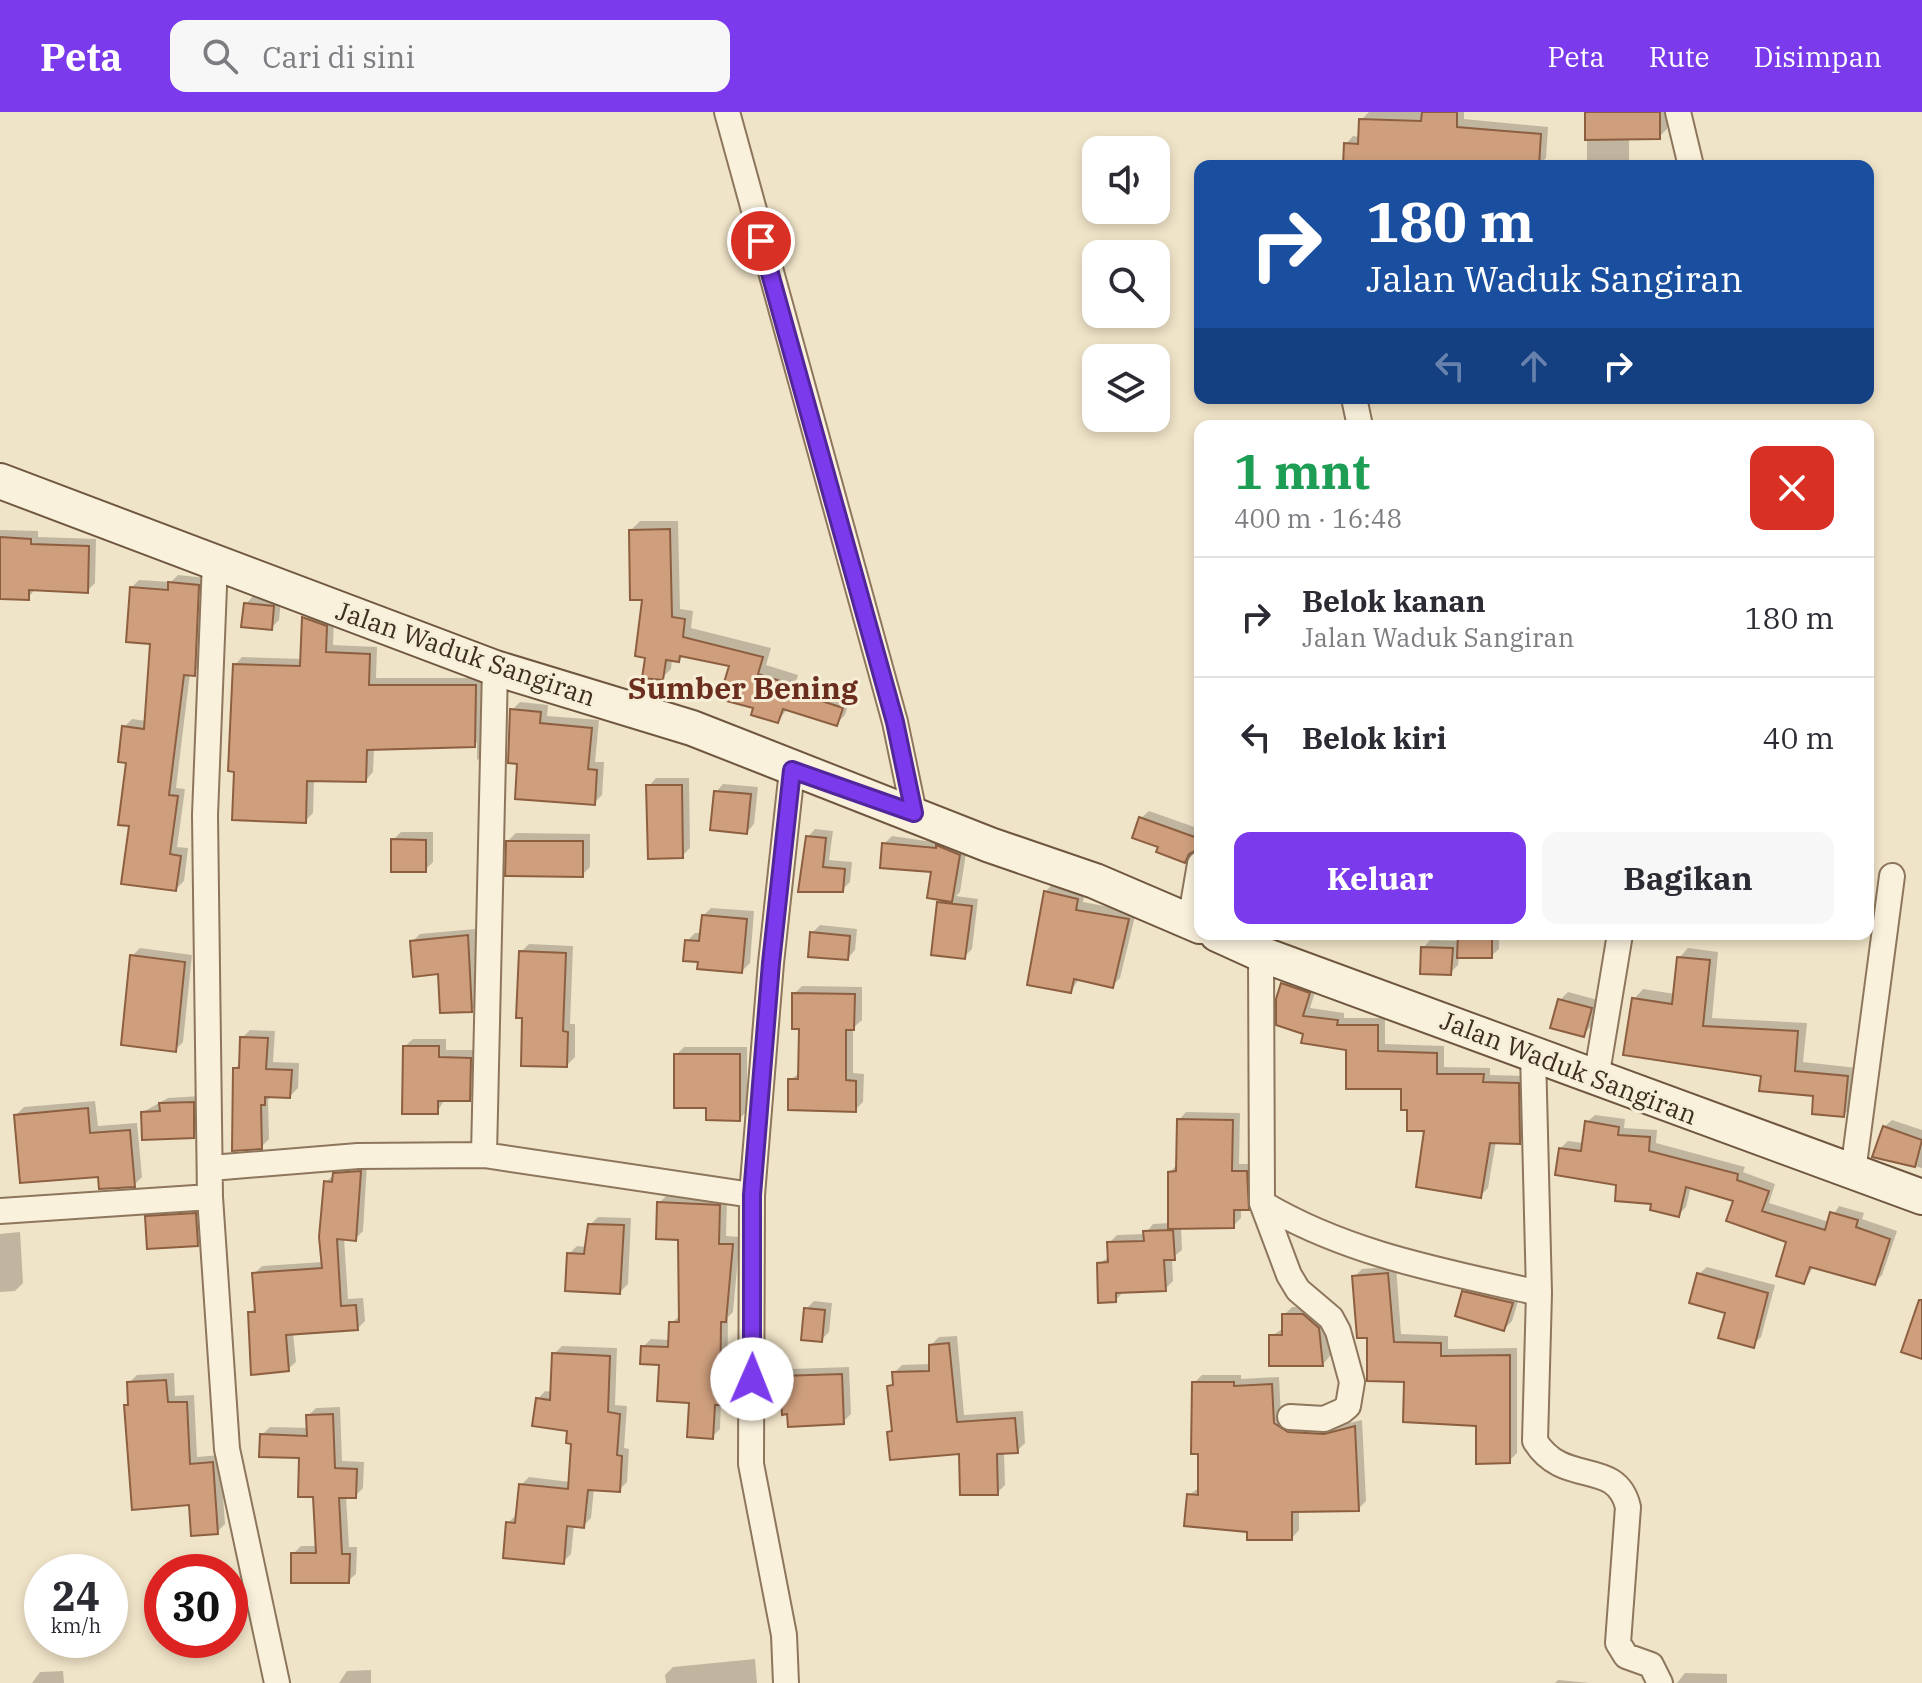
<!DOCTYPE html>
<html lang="id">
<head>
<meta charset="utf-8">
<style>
  :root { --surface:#fff; --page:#f7f7f7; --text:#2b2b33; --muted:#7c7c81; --line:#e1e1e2; --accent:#7c3aed }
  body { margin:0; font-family:"IBM Plex Serif",serif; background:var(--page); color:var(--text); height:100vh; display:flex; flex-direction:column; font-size:30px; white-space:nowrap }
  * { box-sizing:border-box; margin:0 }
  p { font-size:26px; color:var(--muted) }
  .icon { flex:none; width:44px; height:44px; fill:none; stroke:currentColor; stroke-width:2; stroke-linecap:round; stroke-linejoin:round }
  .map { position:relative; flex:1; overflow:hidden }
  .drawer { position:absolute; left:1194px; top:308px; width:680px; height:520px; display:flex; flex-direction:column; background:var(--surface); border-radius:16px; box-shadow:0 4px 12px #0003 }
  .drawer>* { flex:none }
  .banner { position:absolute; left:1194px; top:48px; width:680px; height:244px; border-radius:16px; box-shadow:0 4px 12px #0003; background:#1a4fa0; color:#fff; overflow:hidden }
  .buttons { position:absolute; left:1082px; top:24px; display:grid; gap:16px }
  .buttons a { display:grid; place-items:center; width:88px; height:88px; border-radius:16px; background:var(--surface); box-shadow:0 4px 12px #0003; font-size:40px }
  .speed { position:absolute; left:24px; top:1442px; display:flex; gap:16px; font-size:40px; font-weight:700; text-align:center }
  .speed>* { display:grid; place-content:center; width:104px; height:104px; border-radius:50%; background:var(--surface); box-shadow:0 4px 12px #0003; line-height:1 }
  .speed small { font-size:20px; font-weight:400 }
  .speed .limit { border:12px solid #d22; background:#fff; color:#111 }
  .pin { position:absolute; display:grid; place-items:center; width:68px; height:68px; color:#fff; margin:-34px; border:4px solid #fff; border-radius:50%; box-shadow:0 2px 8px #0007 }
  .me { position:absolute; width:88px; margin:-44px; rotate:1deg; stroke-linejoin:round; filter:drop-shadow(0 0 6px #0008) }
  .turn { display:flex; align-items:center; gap:28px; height:168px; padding:0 40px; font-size:36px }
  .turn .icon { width:104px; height:104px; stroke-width:2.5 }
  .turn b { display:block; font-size:56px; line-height:68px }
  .lanes { display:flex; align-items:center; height:76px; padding:0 40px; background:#0003; justify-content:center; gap:40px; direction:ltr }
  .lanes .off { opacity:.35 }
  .round { display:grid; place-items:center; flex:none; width:84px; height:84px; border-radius:16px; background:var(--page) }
  .headline { display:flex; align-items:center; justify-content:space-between; height:136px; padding:0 40px }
  h1 { font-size:48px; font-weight:700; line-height:60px; color:#1e9e55 }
  .action { display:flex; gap:16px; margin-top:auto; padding:16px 40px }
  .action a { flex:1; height:92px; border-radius:16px; background:var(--accent); color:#fff; font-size:32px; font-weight:700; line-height:92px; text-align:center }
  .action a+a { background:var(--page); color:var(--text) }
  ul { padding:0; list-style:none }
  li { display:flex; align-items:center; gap:24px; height:120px; padding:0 40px; border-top:2px solid var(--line) }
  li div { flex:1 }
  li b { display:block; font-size:30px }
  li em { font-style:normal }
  header { display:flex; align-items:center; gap:48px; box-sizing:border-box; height:112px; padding:0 40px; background:var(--accent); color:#fff }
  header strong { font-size:38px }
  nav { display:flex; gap:44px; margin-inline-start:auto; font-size:28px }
  .search { width:560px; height:72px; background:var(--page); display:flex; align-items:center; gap:20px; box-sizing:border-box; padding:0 28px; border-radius:16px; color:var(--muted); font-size:30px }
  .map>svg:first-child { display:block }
  .shadow { fill:#0003 }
  .building { fill:#cf9f7d; stroke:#8d5f41; stroke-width:2 }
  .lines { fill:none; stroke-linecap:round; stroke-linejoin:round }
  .street-casing { stroke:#8d765c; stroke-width:28 }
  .secondary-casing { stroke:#6f573f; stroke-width:38 }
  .street { stroke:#faf1dc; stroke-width:24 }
  .secondary { stroke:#faf1dc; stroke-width:34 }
  .route-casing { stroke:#51269a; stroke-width:20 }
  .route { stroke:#7c3aed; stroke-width:14 }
  .labels { text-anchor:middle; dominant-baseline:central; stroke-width:6; stroke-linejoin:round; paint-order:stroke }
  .street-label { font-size:26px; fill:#3d2e20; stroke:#f7eed8 }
  .quarter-label { font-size:30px; font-weight:bold; fill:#6b2e1e; stroke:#f7eed8 }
</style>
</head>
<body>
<header>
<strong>Peta</strong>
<div class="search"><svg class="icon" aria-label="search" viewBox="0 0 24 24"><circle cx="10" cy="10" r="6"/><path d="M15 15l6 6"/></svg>Cari di sini</div>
<nav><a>Peta</a><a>Rute</a><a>Disimpan</a></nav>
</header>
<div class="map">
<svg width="1922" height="1571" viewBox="0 0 1922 1571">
  <rect width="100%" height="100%" fill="#f0e4c8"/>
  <path class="shadow" d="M1369,0H1464V7L1548,15L1546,46L1538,54H1345L1346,32L1353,24L1360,25L1361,8Z
    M1587,0H1667V17L1659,25L1629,26V54H1587Z
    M640,409H678L680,497L693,499L691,516L771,536L766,553L798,563L796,569L850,587L845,603L836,612L788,596L778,609L756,595L732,552L684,543L679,548L672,547L671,557L662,566L647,544L644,486L631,418Z
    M0,418L38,419V425L96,427L95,471L87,479L36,476L28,486L0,485Z
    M178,463L206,466L203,554L190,561L176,676L185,677L177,735L188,736L184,769L176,777L131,712L124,615L132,607L147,609L152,530L131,476L139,468L171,470Z
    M253,484L281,487L279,508L271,516L246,492Z
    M314,499L334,506L333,533L377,535L376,566H483L480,645L477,649V630L474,633L374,636L373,660L366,668L314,667L313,701L305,709L235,553L242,545L303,547L307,506Z
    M520,590L548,593L547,604L599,608L595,650H604L602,683L594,691L519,650L512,598Z
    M656,666H689L690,736L682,744L649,674Z
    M723,672L758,675L754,712L747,720L716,680Z
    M1149,699L1200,717V729L1185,748L1134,725L1141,706Z
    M815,717L833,719L829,748L852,750L850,770L842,778H801L808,725Z
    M401,720H433V750L425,758L393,728Z
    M516,721L590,722V755L582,763L508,729Z
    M892,724L967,735L960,780L956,784L978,787L972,837L964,845L939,791L944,786L934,759L884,732Z
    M1053,772L1085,779L1083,790L1136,800L1120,866L1112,874L1079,867L1071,879L1045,780Z
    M711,796L754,799L750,851L742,859L700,848L687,829L695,821H702L703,804Z
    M820,813L857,817L855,838L848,846L812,821Z
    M475,817L479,890L471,898L412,830L420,822Z
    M1459,822H1499V837L1491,844H1459L1458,853L1450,861L1423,836L1430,828L1459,829Z
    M529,832L573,834L570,912H575V945L567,953L521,840Z
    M140,836L192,843L183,930L175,938L132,844Z
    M1688,836L1718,840L1712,906L1807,911L1803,950L1857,956L1853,994L1843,1003L1815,982L1763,962L1634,887L1643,877L1675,882L1679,846Z
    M1291,864L1317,874L1310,896L1344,901V906H1385V932L1444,934V955L1490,956V963L1526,964L1527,1022L1519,1030L1496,1029L1488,1076L1480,1084L1409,996L1403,975L1348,936L1305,920L1283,872Z
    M802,874L862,875V908L853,916V961L864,962L863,990L855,998L790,968L801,960V915L794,882Z
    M1568,880L1598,888L1591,914L1584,922L1560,888Z
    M250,918L275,919L273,950L299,951L298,976L290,984L272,983L268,988L269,1027L261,1035L235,957L241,950L242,926Z
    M413,927H446V938H478L477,979L469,987H445L437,1000L405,934Z
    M684,935H747V999L739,1007L708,994L676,943Z
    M200,984V1017L193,1024L143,1000L168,986Z
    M95,989L98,1014L137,1011L142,1065L134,1073L100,1062L16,1003L24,995Z
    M1186,1000L1240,1001L1239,1052H1254L1256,1088L1248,1096H1241V1106L1233,1114L1181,1115L1182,1138L1172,1146L1173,1169L1165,1177L1123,1180L1116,1188L1099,1152L1110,1144L1109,1131L1117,1123L1145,1122L1153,1112L1170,1111V1060L1178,1052L1179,1008Z
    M1595,1003L1625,1007L1624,1016L1657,1018L1656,1031L1745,1055L1743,1060L1775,1072L1769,1091L1829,1110L1839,1094L1864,1101L1862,1107L1897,1119L1882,1163L1874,1171L1814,1154L1804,1170L1788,1129L1735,1088L1691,1074L1686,1095L1678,1103L1560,1037L1568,1029L1584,1031L1587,1010Z
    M1892,1008L1922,1018V1056L1875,1044L1884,1015Z
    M367,1052L363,1119L355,1127L344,1126L348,1187L363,1186L365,1209L357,1217L293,1221L296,1250L288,1257L250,1201L257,1194L254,1162L262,1154L323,1150L326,1070L343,1054Z
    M667,1083L727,1086L726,1124L740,1125L733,1200L728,1205L727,1283L721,1289L720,1317L712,1325L691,1289L662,1251L643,1235L651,1227L670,1228L671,1211L681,1203L680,1126L659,1091Z
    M203,1094L205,1124L197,1132L147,1105L155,1097Z
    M598,1105L631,1106L628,1172L620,1180L569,1142L577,1134L587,1135L590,1113Z
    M20,1120L23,1171L15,1179L0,1180V1122Z
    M1396,1154L1401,1222L1448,1224V1237L1517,1236V1341L1509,1349L1478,1312L1406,1268L1369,1223L1354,1165L1362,1157Z
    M1707,1155L1775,1173L1761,1225L1753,1233L1699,1162Z
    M1472,1172L1520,1183L1512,1209L1504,1217L1464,1180Z
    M814,1189L832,1191L829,1220L821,1228L806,1197Z
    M1292,1195H1311L1330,1214V1244L1323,1252L1271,1224L1284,1216V1203Z
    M957,1224L964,1303L1023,1299L1025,1331L1017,1339L1004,1340L1005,1373L997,1381L961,1339L890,1320L894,1316L890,1275L895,1269L894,1261L902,1253L931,1252V1233L939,1225Z
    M562,1234L617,1236L615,1293L627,1294L624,1336L629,1337L627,1370L619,1378L594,1377L591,1406L583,1414L574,1413L571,1442L563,1450L508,1411L516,1403L521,1373L529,1365L570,1370L573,1330L569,1318L538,1287L545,1279L552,1280L554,1242Z
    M849,1255L851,1302L843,1310L782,1265L790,1257Z
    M174,1261L175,1284L194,1283L197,1345L220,1343L225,1412L217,1420L191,1391L126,1294L130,1289L129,1271L137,1263Z
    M1202,1263H1241V1267L1279,1265L1281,1304L1333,1315L1362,1308L1366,1389L1358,1397L1299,1398V1418L1292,1426L1249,1418L1189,1383L1200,1375L1194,1271Z
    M340,1295L342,1349L364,1350L363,1376L355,1384H346L349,1435H357L356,1462L348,1469L293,1442L301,1434H317L315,1383L301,1345L262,1323L270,1315L309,1316L308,1304L316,1296Z
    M230,1488H233L230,1520Z
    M755,1547L757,1571H666L665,1563L673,1555Z
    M371,1558V1571H339L347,1559Z
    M63,1559L64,1571H32L40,1560Z
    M1685,1561L1727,1562V1571H1677Z
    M1558,1568L1590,1571H1555Z"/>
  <path class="building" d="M1422,0H1457V15L1541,22L1539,54H1343L1344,31L1358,32L1359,7L1421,9Z
    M1585,0H1660V27L1585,28Z
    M670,417L672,505L685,507L683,525L763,545L758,562L790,572L789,578L843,596L837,614L783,597L778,611L751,603L753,596L719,587L729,554L680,544L679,550L666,548L663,568L642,566L645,546L635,544L642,488H630L629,418Z
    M0,425L31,427V432L89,434L88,481L29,478V488L0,487Z
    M168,470L199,473L195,564L184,563L169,683L178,684L170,742L181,744L176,779L121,772L129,714L118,713L126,651L118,650L122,614L144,617L150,532L126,530L130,475L168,478Z
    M244,491L274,494L272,518L241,515Z
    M302,505L327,514L326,540L370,542L369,573H476L475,635L367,638L366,670L307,669L306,711L232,708L234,660L228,659L233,552L300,554Z
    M510,597L541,600L540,611L592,616L588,657L597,658L595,693L515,687L517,652L508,651Z
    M646,673H682L683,746L648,747Z
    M714,679L751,682L747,722L710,718Z
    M1139,705L1200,727L1197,738L1189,742L1185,751L1156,740L1158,735L1132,726Z
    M806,724L826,726L823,755L845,757L843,780H798Z
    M391,727L426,728V760H391Z
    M506,729H583V765L505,764Z
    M882,731L936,736V733L960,743L952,790L927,786L931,760L880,756Z
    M1044,779L1078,787L1076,798L1129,807L1113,876L1074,867L1071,881L1027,873Z
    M937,790L972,794L965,847L931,843Z
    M702,803L747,807L742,861L697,857L698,850L683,849L685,828L699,829Z
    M810,820L850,824L848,848L808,845Z
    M1458,822H1492V846H1457Z
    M468,823L472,900L440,901L438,862L413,865L410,829Z
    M1421,835L1453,836L1451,863L1420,862Z
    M519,839L566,841L563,919L568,920L567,955L521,954L522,906H516Z
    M130,843L185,850L176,940L121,933Z
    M1677,845L1710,848L1703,914L1798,919L1795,959L1848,964L1844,1005L1812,1002L1813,984L1759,979L1761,964L1623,943L1632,886L1672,892Z
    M1281,871L1310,881L1303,904L1338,908L1337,913H1378V939L1437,941V962H1484L1483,970L1519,971L1520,1032L1490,1031L1481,1086L1416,1075L1424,1019H1407V998H1401V977H1346V938L1301,931L1303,922L1276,913V887Z
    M792,881L855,882L854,918H846V968L856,969V1000L788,998V967H798L799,917H792Z
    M1558,887L1592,896L1584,925L1550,916Z
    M240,925L268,926L266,957L292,958L290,986L265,985V993H261L262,1037L232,1039L233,956H239Z
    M403,934H439V945L471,946L470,989H438V1002H402Z
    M674,942H740V1009L706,1008V996H674Z
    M194,990V1026L142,1028L141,1000L160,999L159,991Z
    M88,996L90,1021L130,1018L135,1075L99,1077L98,1065L20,1071L14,1003Z
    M1177,1007L1233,1008L1232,1059H1247L1249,1098H1234V1116L1168,1117V1060L1176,1059Z
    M1585,1009L1619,1015L1618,1023L1650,1025L1649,1039L1738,1062L1737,1068L1769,1079L1762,1099L1825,1118L1830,1100L1858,1108L1856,1115L1890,1127L1875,1173L1810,1155L1804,1172L1776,1164L1786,1130L1726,1109L1733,1089L1686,1075L1679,1105L1650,1098L1651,1092L1615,1089L1616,1073L1555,1063L1559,1036L1581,1039Z
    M1883,1014L1922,1028L1915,1055L1872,1045Z
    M361,1059L356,1129L337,1127L341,1194L356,1193L358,1218L286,1223L289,1259L251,1263L248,1200H255L252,1161L322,1156L319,1125L324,1069L332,1070L333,1061Z
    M657,1090L720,1093L719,1132H733L726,1210H721L720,1293H715L713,1327L687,1325L689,1291L657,1289L659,1253L640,1252L641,1234L668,1235L669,1210H679L678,1128L656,1127Z
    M196,1101L198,1134L147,1137L145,1104Z
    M588,1112L624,1113L620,1182L565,1179L567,1141L584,1142Z
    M1173,1118L1175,1148H1164L1166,1179L1116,1181V1190L1098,1191L1097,1151L1108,1150L1107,1130L1144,1129L1143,1119Z
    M1388,1161L1394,1230L1441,1231V1244L1510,1243V1351L1476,1352V1314L1403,1310L1404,1270L1367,1269V1226H1357L1352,1164Z
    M1697,1161L1768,1181L1754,1236L1718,1226L1725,1201L1689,1191Z
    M1462,1179L1513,1191L1504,1219L1455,1204Z
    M1919,1188H1922V1247L1901,1240Z
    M804,1196L825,1198L822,1230L801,1228Z
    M1282,1202H1303L1319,1216L1323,1254H1269V1223H1282Z
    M949,1231L957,1310L1015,1306L1018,1341L997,1342L998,1383H960L959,1342L890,1348L887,1320L892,1319L887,1274L893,1273L892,1260L929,1259V1233Z
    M552,1241L610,1244L608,1300L620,1302L617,1343L622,1344L620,1380L588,1378L584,1416L567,1414L564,1452L503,1446L506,1410L515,1411L519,1372L568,1377L571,1332L566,1331L567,1319L532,1314L536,1286L550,1288Z
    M842,1262L844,1312L788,1315L787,1302L782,1303L780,1264Z
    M166,1268L168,1290H187L190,1352L213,1350L218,1422L191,1424L189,1393L132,1398L124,1293H128L127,1270Z
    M1192,1270H1234V1274L1272,1272L1274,1311L1288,1320L1324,1322L1355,1314L1359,1399L1292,1400V1428H1247V1420L1184,1414L1187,1382L1198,1383V1342H1191Z
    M333,1302L335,1356L357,1357L356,1386H339L342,1442H350L349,1471H291V1441H316L313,1385H298L299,1346L259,1345L260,1322L307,1324L306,1303Z"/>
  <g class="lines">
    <g class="street-casing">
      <path id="street" d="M727,0L895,610L914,701
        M1678,0L1691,54
        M1354,286L1360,314
        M215,449L205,703L210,1085L227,1337L277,1571
        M1190,810L1200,752
        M1261,842L1262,1091L1289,1163L1298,1178L1331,1206L1338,1219L1352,1270L1348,1294L1342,1299L1324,1307L1290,1305
        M1533,942L1539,1181L1535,1329C1564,1376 1616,1345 1628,1395L1618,1531L1626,1544L1651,1553L1660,1571
        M1596,967L1620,822
        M484,1043L495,556
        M211,1056L358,1044L484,1043L752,1083
        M1853,1060L1892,764
        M1262,1091C1347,1142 1443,1159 1539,1181
        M0,1099L210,1085
        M786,1571L784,1523L751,1352L752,1083L771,851L792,658"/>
    </g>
    <g class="secondary-casing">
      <path id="secondary" d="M0,369L495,556L692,616L990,733L1095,769L1200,814
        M1217,822L1261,842L1922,1085"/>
    </g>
    <use href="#street" class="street"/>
    <use href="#secondary" class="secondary"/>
  </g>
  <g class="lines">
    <g class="route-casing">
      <path id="route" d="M752,1267V1083L771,851L792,658L914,701L895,610L761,129"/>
    </g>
    <use href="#route" class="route"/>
  </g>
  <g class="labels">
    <g class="street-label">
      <text transform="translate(466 541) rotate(19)">Jalan Waduk Sangiran</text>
      <text transform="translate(1569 955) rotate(21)">Jalan Waduk Sangiran</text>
    </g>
    <g class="quarter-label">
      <text x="743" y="575">Sumber Bening</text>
    </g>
  </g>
</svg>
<div class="buttons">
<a><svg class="icon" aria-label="sound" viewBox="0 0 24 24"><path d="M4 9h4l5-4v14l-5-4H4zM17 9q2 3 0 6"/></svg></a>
<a><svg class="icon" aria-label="search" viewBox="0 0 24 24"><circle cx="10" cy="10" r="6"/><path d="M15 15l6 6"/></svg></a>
<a><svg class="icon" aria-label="layers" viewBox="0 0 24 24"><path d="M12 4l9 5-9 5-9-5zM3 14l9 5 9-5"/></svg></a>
</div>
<div class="speed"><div>24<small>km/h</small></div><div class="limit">30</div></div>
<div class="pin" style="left:761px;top:129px;background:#d93025"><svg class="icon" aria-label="arrive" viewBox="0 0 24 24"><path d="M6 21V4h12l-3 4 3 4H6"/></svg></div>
<svg class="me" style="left:752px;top:1267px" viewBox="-20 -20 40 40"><circle r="19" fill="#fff"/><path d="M0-13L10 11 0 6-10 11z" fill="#7c3aed"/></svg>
<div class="banner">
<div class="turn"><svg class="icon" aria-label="right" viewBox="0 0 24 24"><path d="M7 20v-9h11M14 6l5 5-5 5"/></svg><div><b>180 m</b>Jalan Waduk Sangiran</div></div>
<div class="lanes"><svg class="icon off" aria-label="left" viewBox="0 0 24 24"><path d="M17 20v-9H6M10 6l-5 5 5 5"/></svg><svg class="icon off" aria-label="ahead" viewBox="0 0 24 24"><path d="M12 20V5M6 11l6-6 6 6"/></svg><svg class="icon" aria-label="right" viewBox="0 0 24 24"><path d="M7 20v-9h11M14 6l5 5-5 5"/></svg></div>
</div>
<section class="drawer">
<div class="headline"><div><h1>1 mnt</h1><p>400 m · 16:48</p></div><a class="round" style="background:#d93025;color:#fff"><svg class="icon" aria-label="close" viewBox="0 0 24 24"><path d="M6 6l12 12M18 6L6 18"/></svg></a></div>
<ul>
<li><svg class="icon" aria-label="right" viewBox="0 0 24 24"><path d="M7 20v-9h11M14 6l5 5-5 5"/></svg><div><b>Belok kanan</b><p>Jalan Waduk Sangiran</p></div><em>180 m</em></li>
<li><svg class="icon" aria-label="left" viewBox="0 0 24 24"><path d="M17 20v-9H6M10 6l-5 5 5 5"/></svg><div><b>Belok kiri</b></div><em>40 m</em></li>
</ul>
<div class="action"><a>Keluar</a><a>Bagikan</a></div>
</section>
</div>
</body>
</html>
